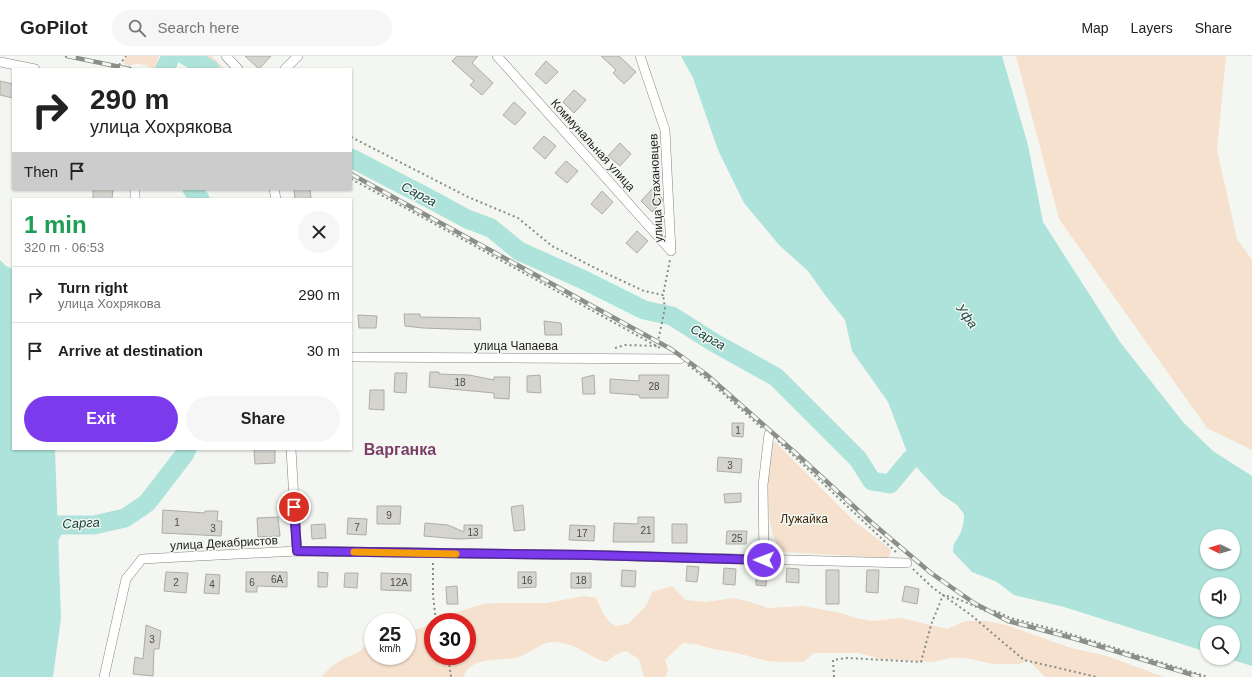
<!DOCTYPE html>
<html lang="en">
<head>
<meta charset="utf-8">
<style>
  :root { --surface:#fff; --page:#f6f6f6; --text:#222; --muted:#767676; --line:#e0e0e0; --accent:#7c3aed }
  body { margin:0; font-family:Arial,sans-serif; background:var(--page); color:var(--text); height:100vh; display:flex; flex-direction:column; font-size:15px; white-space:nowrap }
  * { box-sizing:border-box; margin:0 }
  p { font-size:13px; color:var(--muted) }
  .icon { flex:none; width:22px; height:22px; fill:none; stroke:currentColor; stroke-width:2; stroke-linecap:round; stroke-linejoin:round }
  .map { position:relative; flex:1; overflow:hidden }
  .sheet { position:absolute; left:12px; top:142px; width:340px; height:252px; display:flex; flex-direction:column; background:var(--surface); border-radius:0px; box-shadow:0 1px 3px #0004 }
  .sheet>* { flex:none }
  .hud { position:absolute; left:12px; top:12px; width:340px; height:122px; border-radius:0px; box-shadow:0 1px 3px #0004; background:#fff; color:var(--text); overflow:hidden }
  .needle { width:26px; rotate:275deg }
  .tools { position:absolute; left:1200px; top:473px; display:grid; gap:8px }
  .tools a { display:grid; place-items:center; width:40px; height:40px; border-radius:50%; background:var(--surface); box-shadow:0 1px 3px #0004; font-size:20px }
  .speed { position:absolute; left:364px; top:557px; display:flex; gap:8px; font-size:20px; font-weight:700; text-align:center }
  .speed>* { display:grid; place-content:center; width:52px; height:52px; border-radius:50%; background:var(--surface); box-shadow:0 1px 3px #0004; line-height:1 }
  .speed small { font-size:10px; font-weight:400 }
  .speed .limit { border:6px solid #d22; background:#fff; color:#111 }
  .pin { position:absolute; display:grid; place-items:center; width:34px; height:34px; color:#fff; margin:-17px; border:2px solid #fff; border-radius:50%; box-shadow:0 1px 4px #0007 }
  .me { position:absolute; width:44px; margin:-22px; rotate:271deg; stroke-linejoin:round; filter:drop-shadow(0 0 3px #0008) }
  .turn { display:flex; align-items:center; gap:14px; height:84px; padding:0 12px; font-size:18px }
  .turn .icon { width:52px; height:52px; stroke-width:2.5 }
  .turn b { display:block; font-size:28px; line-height:34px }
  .then { display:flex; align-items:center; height:38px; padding:0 12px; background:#0003; gap:8px; font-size:15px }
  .round { display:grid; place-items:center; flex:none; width:42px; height:42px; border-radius:21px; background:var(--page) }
  .overview { display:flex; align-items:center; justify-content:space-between; height:68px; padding:0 12px }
  h1 { font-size:24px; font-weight:700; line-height:30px; color:#1e9e55 }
  .button { display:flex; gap:8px; margin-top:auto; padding:8px 12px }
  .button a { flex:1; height:46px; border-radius:24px; background:var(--accent); color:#fff; font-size:16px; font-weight:700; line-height:46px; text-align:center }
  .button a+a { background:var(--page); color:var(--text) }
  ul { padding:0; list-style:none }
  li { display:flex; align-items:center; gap:12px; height:56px; padding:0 12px; border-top:1px solid var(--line) }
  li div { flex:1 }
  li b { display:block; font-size:15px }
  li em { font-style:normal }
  header { display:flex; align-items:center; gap:24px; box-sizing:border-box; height:56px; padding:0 20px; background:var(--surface); border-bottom:1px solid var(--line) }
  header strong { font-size:19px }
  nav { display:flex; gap:22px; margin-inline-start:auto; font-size:14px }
  .search { width:280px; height:36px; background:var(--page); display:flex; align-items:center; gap:10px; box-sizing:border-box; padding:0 14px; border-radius:22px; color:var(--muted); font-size:15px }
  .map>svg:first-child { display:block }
  .green { fill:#f5e1cd; fill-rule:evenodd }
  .water { fill:#ade3da; fill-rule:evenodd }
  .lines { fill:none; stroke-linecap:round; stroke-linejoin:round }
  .river { stroke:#ade3da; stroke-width:19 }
  .building { fill:#d5d4ce; stroke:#aeaca7 }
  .minor-casing { stroke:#82847f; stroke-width:10 }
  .path { stroke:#898b87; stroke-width:2; stroke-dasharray:2 3; stroke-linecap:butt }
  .minor { stroke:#fff; stroke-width:9 }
  .rail-casing { stroke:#8c8e8a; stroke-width:4.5 }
  .rail { stroke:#f4f7f1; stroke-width:3; stroke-dasharray:9; stroke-linecap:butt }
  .route-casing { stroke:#51269a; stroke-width:10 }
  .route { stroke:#7c3aed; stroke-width:7 }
  .slow { stroke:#f59e0b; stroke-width:7 }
  .labels { text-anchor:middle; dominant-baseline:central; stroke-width:3; stroke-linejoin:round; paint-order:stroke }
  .number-label { font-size:10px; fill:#4c4c49 }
  .street-label { font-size:12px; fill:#1e1f1d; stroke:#f4f7f1 }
  .park-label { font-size:12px; fill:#3d270c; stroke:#f4f7f1 }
  .water-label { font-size:13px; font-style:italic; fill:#13433c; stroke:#f4f7f1 }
  .district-label { font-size:16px; font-weight:bold; fill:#7a3d66; stroke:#f4f7f1 }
</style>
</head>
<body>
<header>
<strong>GoPilot</strong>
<div class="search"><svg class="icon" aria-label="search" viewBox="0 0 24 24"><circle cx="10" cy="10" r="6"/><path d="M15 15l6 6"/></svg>Search here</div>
<nav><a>Map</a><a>Layers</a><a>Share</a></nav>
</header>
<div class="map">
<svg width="1252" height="621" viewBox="0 0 1252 621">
  <rect width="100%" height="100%" fill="#f4f7f1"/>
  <path class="green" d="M130,0H159L157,5L159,10L154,13C146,9 138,6 130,10L124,8L125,1Z
    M175,0H212L225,13H192L193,10L190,6L178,4L174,1Z
    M1016,0H1226L1217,94L1237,183L1252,204V394L1207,372L1059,163Z
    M774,385L854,465L883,487L891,494L890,499L888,502L783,496C762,477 769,413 770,386Z
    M672,530L686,544L705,546L734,542L751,546L768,552L803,550L841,557L855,562L872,565L901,562L947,573L966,565H986L1006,569L1071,592L1107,600L1164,621H1045L1029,605L1019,608H993L966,602H950L933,606L882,603L858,597H814L803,606H783L767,605L737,597L709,592L696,588L683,587L665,604L668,614L666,621H644L639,603L626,595L615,599L606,606C587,600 576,587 554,586C540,585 531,598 518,601C504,605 488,602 475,608C468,611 466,615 463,621H321L332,610L343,603L359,596L370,585L373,584V600H407V577L429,569L436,563L483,548L500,547H546L585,540L596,542L602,555L609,566L616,570L628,568L646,550L652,536ZM433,566H467V600H433Z"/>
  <path class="water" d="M681,0H1002L1028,89L1043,166L1120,286L1183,366L1213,395L1252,420V610L1226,602H1233V576H1207V596L1064,551L1014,539L997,526L972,516L953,496C953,486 956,486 960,478C963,471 964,465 964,458L957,449L942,439L910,404L888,346L852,295L845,264L825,239L808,215L779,189L744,147L718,94L693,22ZM1207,480H1233V506H1207ZM1207,528H1233V554H1207Z
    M0,204L6,210L13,213V393H55L61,562L53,621H0Z"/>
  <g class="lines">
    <path class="river" d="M186,0L210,13
      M165,13L171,0
      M351,102L432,144L467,163L491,172L519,195L584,224L644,254L672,260L713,286L776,321L858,403L872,425L890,428L910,404L931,390
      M192,133L200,143
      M44,491L56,469H94L125,462L147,447L184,399L187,393"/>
  </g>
  <path class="building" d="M245,0H271L259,13Z
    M457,0H478L472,7L493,27L482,39L470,29L474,25L452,5Z
    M601,0H619L636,16L624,28L613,17L616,14Z
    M546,5L558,16L546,28L535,18Z
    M0,25L13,28V42L0,39Z
    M574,34L586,44L574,57L563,46Z
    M514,46L526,57L515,69L503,59Z
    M544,80L556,90L545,103L533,92Z
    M620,87L631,98L620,110L608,100Z
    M566,105L578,115L567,127L555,117Z
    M93,133H113L112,143H93Z
    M294,133H310L311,143H295Z
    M652,133L662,142L663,145L652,156L641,145Z
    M602,135L613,146L602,158L591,148Z
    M637,175L648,185L637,197L626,187Z
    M404,258H420V261L480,262L481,274L423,272L405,270Z
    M358,259L377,260L376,272H359Z
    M544,265L561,267L562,279H545Z
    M430,316H439V318L469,319L494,324V321H510L509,343L494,342V337L429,331Z
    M395,317H407L406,337L394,336Z
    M540,319L541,337L527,336V320Z
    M594,319L595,338H583L582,322Z
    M639,319H669L668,342H640L639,339L610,337V323L639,325Z
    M370,334H384V354L369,353Z
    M732,367H744L743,381L732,380Z
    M254,393H275V407L255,408Z
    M718,401L742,403L741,417L717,415Z
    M741,437V446L725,447L724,438Z
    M523,449L525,474L514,475L511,451Z
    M377,450H401L400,468H377Z
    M163,454L205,457V455H218L217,465H222L221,480L162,477Z
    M278,461L280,480L258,481L257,462Z
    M638,461H654V486H613L614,467L638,468Z
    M348,462L367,463L366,479L347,478Z
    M425,467L448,469L464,476V469H482V482L458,483L424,480Z
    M325,468L326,482L312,483L311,469Z
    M672,468H687V487H672Z
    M570,469L595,470L594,485L569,484Z
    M727,475H747L746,488H726Z
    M687,510L699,511L697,526L686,525Z
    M724,512L736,513L735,529L723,528Z
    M787,512L799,513V527L786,526Z
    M756,513H767L766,530L756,529Z
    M622,514L636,515L635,531L621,530Z
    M826,514H839V548H826Z
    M867,514H879L878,537L866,536Z
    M166,516L188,517L186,537L164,535Z
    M246,516H287V531L257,530V536H246Z
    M318,516L328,517L327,531H318Z
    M518,516H536V531L518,532Z
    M345,517H358L357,532L344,531Z
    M381,517L411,518V535L381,534Z
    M571,517H591V532H571Z
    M206,518L220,519L219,538L204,537Z
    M457,530L458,548H447L446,531Z
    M905,530L919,533L917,548L902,545Z
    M146,569L161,575L159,593H154L153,620L133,618L135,601L143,603Z"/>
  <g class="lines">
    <g class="minor-casing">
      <path id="minor" d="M226,0L238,13
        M497,0L671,195
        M640,0L665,74L671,195
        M0,6L35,13
        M285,13L298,0
        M274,133L276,143
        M135,143V133
        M351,301L680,303
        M291,393L297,495
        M764,503L763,429L769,378
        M104,621L126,523L142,503L297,495L590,499L907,507"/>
    </g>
    <path class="path" d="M117,12L122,13
      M116,13L126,0
      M351,81L468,141L518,162L552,190L601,215L644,235L663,239L670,204
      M351,123L413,156L662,293
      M615,292L625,289L657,290L665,252L663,239
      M688,309L708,324L762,372
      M778,385L897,497
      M433,507V539L436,566
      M913,513L933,532L971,559L1024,604L1097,621
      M443,600L444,607L449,606L451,621
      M834,621L833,604L847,602L921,606L931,569L943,539L958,543L988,556L996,555L1010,562L1057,574L1208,621"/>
    <use href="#minor" class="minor"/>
    <g class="rail-casing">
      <path id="rail" d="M67,0L130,13
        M351,118L671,293L707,319L800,401L871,466L931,517L974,547L1008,565L1076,583L1199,621"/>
    </g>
    <use href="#rail" class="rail"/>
  </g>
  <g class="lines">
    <g class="route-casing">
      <path id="route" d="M294,451L297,495L590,499L764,504"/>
    </g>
    <use href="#route" class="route"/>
    <path class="slow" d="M354,496L456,498"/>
  </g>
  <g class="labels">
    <g class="number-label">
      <text x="460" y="326">18</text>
      <text x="654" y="330">28</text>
      <text x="738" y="374">1</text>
      <text x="730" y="409">3</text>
      <text x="389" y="459">9</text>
      <text x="177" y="466">1</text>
      <text x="357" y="471">7</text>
      <text x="213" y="472">3</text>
      <text x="646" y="474">21</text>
      <text x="473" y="476">13</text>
      <text x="582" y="477">17</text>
      <text x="737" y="482">25</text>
      <text x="277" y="523">6А</text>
      <text x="527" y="524">16</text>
      <text x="581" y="524">18</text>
      <text x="176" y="526">2</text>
      <text x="252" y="526">6</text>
      <text x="399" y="526">12А</text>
      <text x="212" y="528">4</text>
      <text x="152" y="583">3</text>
    </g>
    <g class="street-label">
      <text transform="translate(593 89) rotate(48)">Коммунальная улица</text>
      <text transform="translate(656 132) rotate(-93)">улица Стахановцев</text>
      <text x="516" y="290">улица Чапаева</text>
      <text transform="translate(224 487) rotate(-3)">улица Декабристов</text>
    </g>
    <g class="park-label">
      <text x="804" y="463">Лужайка</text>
    </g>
    <g class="water-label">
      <text transform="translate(419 138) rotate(28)">Сарга</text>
      <text transform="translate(967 260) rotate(54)">Уфа</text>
      <text transform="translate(708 281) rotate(30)">Сарга</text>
      <text transform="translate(81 467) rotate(-3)">Сарга</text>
    </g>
    <g class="district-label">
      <text x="400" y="393">Варганка</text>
    </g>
  </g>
</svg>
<div class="tools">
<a><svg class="needle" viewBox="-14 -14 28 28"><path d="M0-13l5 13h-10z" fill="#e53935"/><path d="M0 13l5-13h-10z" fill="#767676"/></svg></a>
<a><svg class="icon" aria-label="sound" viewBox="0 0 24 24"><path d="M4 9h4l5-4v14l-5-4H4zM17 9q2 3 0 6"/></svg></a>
<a><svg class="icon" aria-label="search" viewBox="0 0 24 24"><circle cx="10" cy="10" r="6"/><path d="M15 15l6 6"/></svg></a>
</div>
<div class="speed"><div>25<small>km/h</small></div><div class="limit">30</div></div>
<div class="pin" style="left:294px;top:451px;background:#d93025"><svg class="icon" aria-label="arrive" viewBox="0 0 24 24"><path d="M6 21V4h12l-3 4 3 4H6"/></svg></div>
<svg class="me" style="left:764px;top:504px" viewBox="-20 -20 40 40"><circle r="17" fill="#7c3aed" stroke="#fff" stroke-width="3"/><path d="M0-11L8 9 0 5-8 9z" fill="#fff"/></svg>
<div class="hud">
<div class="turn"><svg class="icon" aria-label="right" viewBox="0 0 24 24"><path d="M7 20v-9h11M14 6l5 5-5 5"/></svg><div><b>290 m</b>улица Хохрякова</div></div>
<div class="then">Then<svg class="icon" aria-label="arrive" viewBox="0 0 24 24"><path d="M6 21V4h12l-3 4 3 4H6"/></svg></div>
</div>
<section class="sheet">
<div class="overview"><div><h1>1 min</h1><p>320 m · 06:53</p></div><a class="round"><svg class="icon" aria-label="close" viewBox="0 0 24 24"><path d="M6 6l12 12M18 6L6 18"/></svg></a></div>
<ul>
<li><svg class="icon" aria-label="right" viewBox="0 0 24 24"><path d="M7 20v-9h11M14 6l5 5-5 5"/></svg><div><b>Turn right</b><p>улица Хохрякова</p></div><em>290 m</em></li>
<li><svg class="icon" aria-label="arrive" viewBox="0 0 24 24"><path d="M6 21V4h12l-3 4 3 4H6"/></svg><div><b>Arrive at destination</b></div><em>30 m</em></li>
</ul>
<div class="button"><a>Exit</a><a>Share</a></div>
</section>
</div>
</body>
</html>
